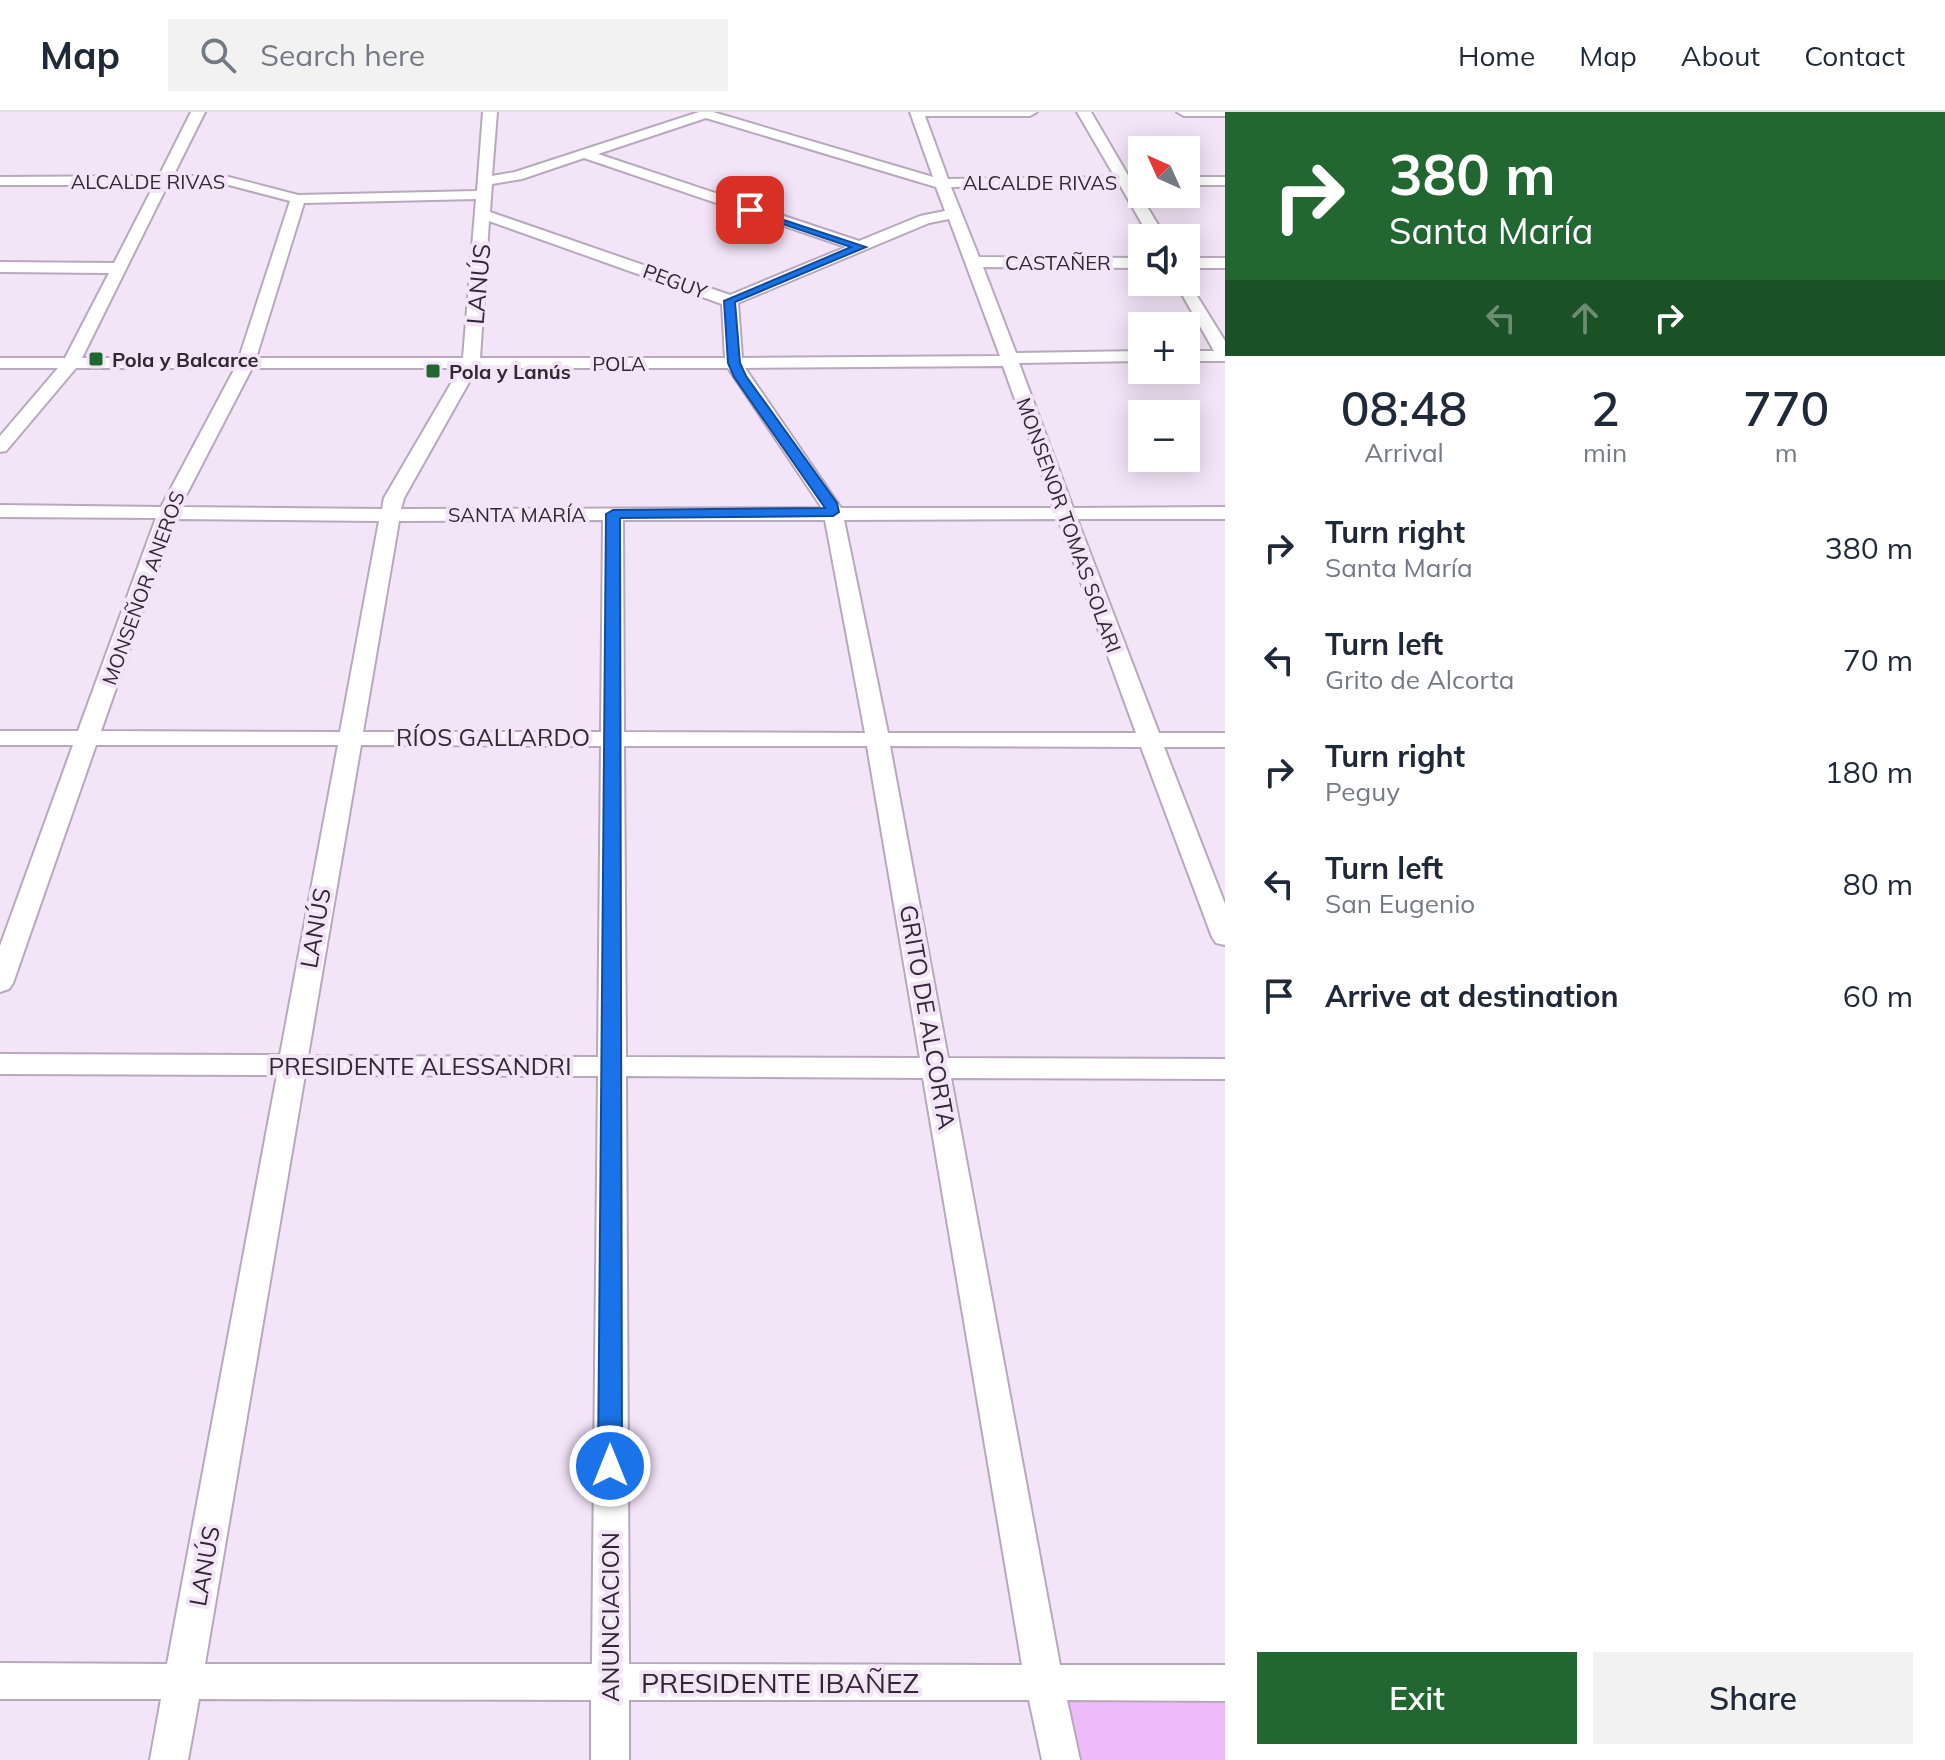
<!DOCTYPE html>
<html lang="en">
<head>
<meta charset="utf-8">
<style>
  :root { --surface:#fff; --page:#f2f2f3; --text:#1f2937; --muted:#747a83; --line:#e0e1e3; --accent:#226631 }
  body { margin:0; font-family:Mulish,sans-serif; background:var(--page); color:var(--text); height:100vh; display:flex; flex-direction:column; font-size:30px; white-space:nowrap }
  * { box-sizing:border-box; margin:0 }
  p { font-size:26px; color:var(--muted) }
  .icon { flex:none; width:44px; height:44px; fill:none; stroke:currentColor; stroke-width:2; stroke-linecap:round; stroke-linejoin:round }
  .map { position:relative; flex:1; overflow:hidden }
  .details { display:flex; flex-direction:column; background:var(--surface); width:720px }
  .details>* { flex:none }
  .hud { background:#226631; color:#fff; overflow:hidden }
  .needle { width:52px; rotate:315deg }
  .controls { position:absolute; left:1128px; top:24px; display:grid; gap:16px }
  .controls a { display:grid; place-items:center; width:72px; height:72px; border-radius:0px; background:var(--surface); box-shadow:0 4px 20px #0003; font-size:40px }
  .pin { position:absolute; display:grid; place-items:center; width:68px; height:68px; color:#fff; margin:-34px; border-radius:16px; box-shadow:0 4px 12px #0006 }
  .me { position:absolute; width:88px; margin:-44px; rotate:0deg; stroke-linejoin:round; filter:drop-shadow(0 0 6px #0008) }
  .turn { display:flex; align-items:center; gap:28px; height:168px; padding:0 32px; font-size:36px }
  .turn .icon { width:104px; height:104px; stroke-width:2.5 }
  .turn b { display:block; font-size:56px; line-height:68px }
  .lanes { display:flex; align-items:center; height:76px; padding:0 32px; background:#0003; justify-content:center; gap:40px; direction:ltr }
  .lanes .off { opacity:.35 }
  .eta { display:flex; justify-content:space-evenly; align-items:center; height:136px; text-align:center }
  .eta b { font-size:48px; font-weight:600; line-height:56px }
  .button { display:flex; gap:16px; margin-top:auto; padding:16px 32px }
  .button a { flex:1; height:92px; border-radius:0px; background:var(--accent); color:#fff; font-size:32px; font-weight:600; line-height:92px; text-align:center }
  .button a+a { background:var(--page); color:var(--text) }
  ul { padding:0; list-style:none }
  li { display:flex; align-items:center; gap:24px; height:112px; padding:0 32px }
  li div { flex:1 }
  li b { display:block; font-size:30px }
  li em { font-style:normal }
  header { display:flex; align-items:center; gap:48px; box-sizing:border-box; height:112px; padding:0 40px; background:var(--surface); border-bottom:2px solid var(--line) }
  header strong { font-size:38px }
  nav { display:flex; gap:44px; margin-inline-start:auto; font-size:28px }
  .search { width:560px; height:72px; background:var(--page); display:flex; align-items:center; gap:20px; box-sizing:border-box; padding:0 28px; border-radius:0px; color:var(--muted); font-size:30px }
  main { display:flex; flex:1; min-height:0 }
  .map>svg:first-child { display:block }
  .green { fill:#efbafa }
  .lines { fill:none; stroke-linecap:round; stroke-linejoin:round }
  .street-casing { stroke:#b8a8bb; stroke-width:4 }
  .street { fill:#fff; fill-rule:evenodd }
  .route { fill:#1a73e8; stroke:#114b97; stroke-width:2 }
  .poi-dot { fill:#226631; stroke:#f4e4f8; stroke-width:3 }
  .labels { text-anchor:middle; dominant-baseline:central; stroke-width:8; stroke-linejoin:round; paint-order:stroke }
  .far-street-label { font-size:20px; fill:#302931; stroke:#f4e4f8 }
  .far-poi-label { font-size:20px; font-weight:bold; fill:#302931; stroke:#f4e4f8; text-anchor:start }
  .street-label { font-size:24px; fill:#302931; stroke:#f4e4f8 }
  .near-street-label { font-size:28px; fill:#302931; stroke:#f4e4f8 }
</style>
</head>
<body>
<header>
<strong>Map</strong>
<div class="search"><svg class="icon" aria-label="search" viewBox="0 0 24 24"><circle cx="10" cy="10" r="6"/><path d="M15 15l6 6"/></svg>Search here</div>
<nav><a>Home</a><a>Map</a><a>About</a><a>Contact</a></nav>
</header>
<main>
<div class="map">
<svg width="1225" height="1648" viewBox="0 0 1225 1648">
  <rect width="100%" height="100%" fill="#f4e4f8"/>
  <path class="green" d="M1044,1571H1225V1648H1061Z"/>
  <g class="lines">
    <g class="street-casing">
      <path id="street" d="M191,0H205L173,64H225L298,83L477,79L483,0H497L492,64L515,60L699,0H713L933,65L910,0H1037L1030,4H925L948,67L1115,65L1077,0H1091L1129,65H1142V73H1134L1166,126H1150L1120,73L951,75L979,145L1142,146V156L983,155L1016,241L1142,239V249L1019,251L1073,396L1225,395V407H1077L1159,621H1225V635H1164L1225,792V833L1216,831L1212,825L1141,635L890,634L948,946L1225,947V967L951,966L1060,1553H1225V1589L1067,1588L1080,1648H1042L1029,1588H629V1648H591V1588L199,1587L188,1648H150L161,1587H0V1551L167,1552L277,963L0,962V942L280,943L338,633H96L13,871L9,877L0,880V834L73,633H0V619H78L156,406L0,405V393L161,395L235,256H76L6,339L0,340V324L58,256H0V246H65L109,161L0,160V150L114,151L154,73H0V65L159,64ZM706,6L936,75L945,99L920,104L859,129L598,42ZM584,46L846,135L730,183L490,100L492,72L522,67ZM168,72H225L290,89L239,246H82ZM476,87L463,246H256L304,91ZM949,107L1000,244L742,246L738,191L929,111ZM489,109L722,192L725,246H480ZM1003,254L1054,396H841L745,256ZM252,256H460L384,386L382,397L180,395ZM477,256H728L822,396L401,397L404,386ZM175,407L379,409L340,620L101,619ZM1058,407L1136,621H888L844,408ZM603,408L601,620H363L399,409ZM623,408H825L865,621L624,620ZM361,633L601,634L598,945L308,944ZM624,634H867L920,946L626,945ZM305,963L598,964L592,1552H205ZM626,964L923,966L1022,1553L629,1552Z
        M1177,0H1225V4H1184Z
        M1186,65H1225V73H1186Z
        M1186,146H1225V156H1186Z
        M1186,166L1225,229V249H1186V239H1214L1175,170H1186Z"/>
    </g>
    <use href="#street" class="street"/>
  </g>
  <path class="route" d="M747,96L866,135L735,190L740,251L746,264L837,391L839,400L833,404L620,406L622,1354L619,1361L610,1364L602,1361L598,1354L606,402L613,398L825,396L734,265L728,251L724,189L851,135L747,100Z"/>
  <g class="poi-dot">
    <rect x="88" y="239" width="16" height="16" rx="4"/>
    <rect x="425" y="251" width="16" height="16" rx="4"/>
  </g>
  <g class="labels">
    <g class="far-street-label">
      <text x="148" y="69">ALCALDE RIVAS</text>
      <text x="1040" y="70">ALCALDE RIVAS</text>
      <text x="1058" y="150">CASTAÑER</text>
      <text transform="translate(675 169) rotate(20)">PEGUY</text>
      <text x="619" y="251">POLA</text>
      <text x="517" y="402">SANTA MARÍA</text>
      <text transform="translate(1069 413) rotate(70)">MONSENOR TOMAS SOLARI</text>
      <text transform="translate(143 476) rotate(-70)">MONSEÑOR ANEROS</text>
    </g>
    <g class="far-poi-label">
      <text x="112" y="247">Pola y Balcarce</text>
      <text x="449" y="259">Pola y Lanús</text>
    </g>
    <g class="street-label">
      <text transform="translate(478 172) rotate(-85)">LANÚS</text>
      <text x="493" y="625">RÍOS GALLARDO</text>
      <text transform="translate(315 816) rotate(-80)">LANÚS</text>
      <text transform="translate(928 905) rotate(80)">GRITO DE ALCORTA</text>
      <text x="420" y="954">PRESIDENTE ALESSANDRI</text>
      <text transform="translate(204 1454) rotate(-80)">LANÚS</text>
      <text transform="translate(610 1505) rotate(-90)">ANUNCIACION</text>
    </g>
    <g class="near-street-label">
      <text x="780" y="1570">PRESIDENTE IBAÑEZ</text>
    </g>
  </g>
</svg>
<div class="controls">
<a><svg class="needle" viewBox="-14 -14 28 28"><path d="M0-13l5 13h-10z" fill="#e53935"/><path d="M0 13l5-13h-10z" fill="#747a83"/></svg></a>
<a><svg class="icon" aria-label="sound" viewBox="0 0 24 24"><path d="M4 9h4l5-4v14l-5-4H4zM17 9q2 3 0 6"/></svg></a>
<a>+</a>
<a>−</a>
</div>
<div class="pin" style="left:750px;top:98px;background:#d93025"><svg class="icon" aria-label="arrive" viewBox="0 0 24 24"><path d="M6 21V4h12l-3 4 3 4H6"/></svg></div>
<svg class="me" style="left:610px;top:1354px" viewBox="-20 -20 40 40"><circle r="17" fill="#1a73e8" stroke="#fff" stroke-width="3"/><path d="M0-11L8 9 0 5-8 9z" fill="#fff"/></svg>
</div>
<section class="details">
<div class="hud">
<div class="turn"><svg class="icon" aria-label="right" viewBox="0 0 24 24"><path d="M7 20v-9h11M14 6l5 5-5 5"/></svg><div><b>380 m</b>Santa María</div></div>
<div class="lanes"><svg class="icon off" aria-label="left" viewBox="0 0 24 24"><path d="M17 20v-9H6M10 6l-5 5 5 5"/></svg><svg class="icon off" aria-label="ahead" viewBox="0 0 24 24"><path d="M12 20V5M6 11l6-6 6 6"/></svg><svg class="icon" aria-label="right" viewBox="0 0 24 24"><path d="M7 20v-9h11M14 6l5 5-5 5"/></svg></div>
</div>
<div class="eta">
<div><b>08:48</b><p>Arrival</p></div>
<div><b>2</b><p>min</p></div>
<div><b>770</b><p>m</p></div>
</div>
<ul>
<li><svg class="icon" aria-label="right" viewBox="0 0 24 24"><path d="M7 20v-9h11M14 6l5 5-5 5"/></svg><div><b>Turn right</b><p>Santa María</p></div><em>380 m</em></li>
<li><svg class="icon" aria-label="left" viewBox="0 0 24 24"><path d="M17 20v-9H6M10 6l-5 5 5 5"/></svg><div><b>Turn left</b><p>Grito de Alcorta</p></div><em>70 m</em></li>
<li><svg class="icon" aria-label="right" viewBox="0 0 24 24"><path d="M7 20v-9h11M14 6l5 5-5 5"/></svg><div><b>Turn right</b><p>Peguy</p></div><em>180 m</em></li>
<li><svg class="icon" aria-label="left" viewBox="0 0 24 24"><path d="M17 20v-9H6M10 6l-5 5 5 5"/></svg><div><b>Turn left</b><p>San Eugenio</p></div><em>80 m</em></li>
<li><svg class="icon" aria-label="arrive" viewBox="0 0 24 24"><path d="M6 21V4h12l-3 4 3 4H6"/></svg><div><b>Arrive at destination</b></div><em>60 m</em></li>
</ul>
<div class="button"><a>Exit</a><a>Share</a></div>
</section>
</main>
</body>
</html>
